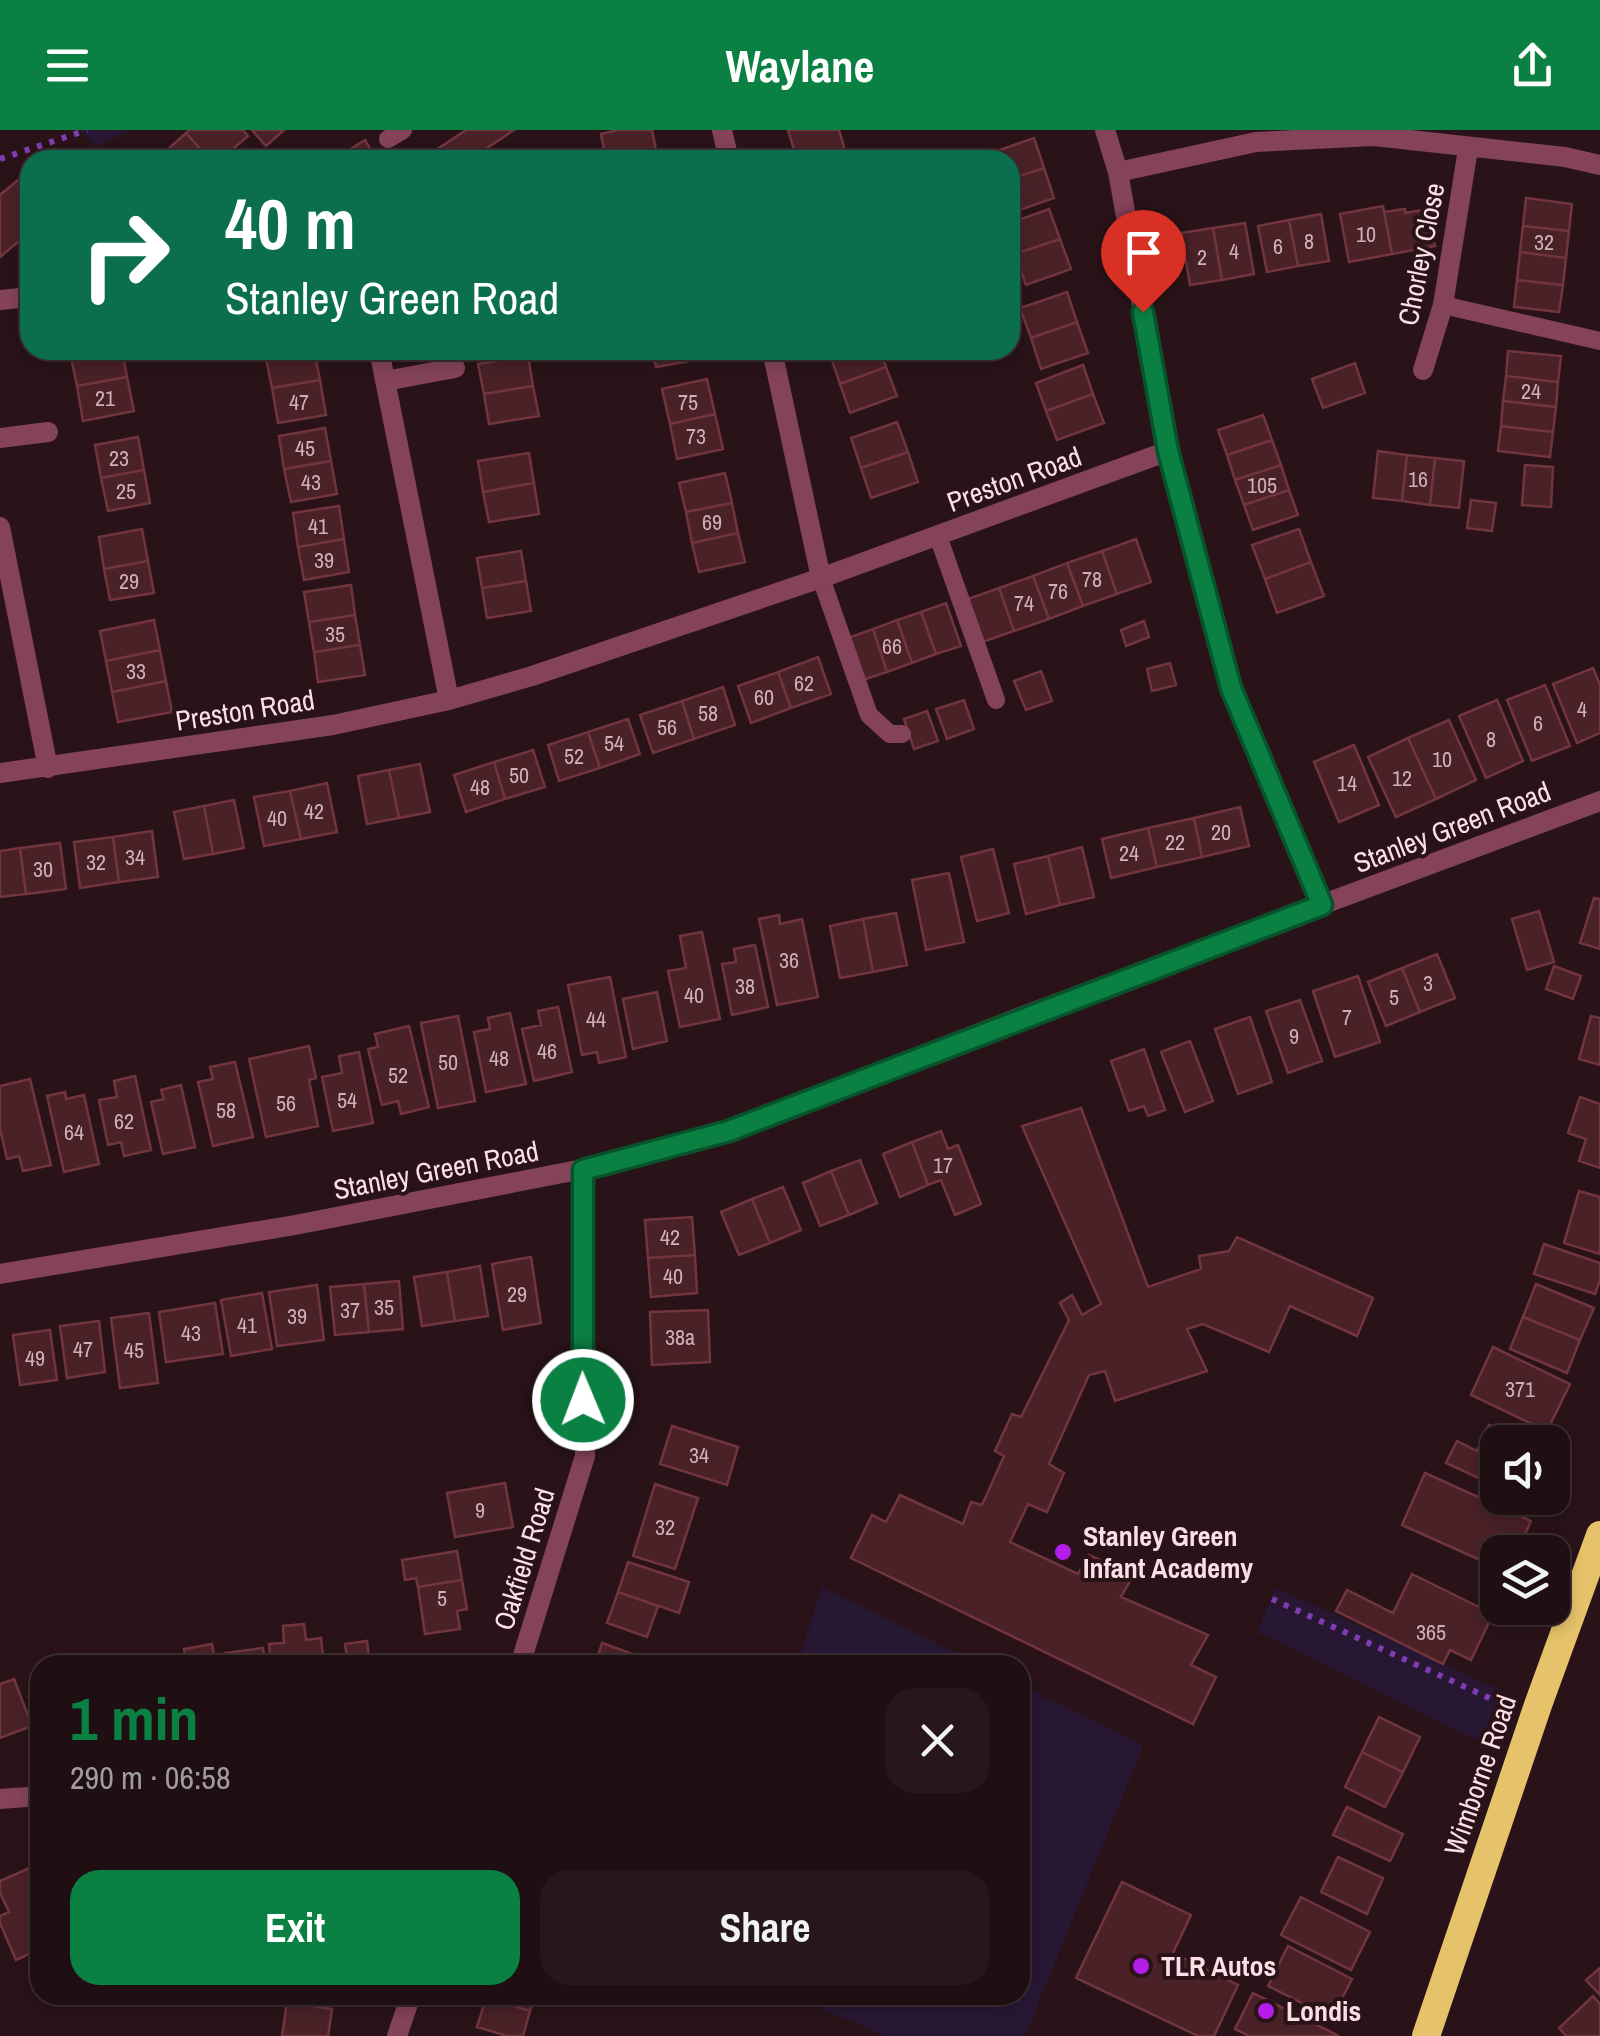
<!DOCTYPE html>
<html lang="en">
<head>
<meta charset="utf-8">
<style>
  :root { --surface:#1f0e12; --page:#27171b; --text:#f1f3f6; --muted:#a19c9f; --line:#3c2e32; --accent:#0b8043 }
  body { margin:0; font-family:"Archivo Narrow",sans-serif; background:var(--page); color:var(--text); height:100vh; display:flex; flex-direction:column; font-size:38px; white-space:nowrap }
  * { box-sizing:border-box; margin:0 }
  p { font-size:32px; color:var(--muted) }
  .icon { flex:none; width:55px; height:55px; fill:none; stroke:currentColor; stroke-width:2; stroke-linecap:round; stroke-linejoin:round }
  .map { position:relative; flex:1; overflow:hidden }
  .panel { position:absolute; left:30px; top:1525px; width:1000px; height:350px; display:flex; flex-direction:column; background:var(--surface); border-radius:30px; box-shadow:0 5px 15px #0003,0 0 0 2px var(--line) }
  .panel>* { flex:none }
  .banner { position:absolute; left:20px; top:20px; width:1000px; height:210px; border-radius:30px; box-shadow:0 5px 15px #0003,0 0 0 2px var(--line); background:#0b6e4f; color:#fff; overflow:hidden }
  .tools { position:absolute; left:1480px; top:1295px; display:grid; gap:20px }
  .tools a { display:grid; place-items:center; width:90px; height:90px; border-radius:20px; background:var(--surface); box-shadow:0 5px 15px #0003,0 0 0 2px var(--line); font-size:50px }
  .pin { position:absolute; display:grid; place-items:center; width:85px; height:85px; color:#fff; margin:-102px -42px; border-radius:50% 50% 50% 0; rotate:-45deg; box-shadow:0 0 10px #0007 }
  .pin .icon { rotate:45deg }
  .me { position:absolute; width:110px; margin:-55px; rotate:359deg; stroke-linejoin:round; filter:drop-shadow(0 0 8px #0008) }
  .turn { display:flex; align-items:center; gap:35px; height:210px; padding:0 40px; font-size:45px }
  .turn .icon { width:130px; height:130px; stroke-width:2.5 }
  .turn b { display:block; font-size:70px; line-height:85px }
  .round { display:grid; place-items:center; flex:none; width:105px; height:105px; border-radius:30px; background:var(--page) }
  .head { display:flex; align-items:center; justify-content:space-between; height:170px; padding:0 40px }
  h1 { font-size:60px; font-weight:700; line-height:75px; color:var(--accent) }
  .primary-button { display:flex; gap:20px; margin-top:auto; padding:20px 40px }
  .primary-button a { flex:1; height:115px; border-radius:30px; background:var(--accent); color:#fff; font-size:40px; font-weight:700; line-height:115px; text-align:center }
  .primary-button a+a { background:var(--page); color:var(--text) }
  header { display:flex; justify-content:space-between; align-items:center; height:130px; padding:0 40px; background:var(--accent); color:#fff; font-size:45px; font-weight:700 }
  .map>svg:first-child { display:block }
  .green { fill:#281733 }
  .building { fill:#492127; stroke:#72353f; stroke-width:2.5 }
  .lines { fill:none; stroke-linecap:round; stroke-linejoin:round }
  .path { stroke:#803cb2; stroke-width:6; stroke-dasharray:5 8; stroke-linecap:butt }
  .service { stroke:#844358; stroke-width:18 }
  .minor { stroke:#844358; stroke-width:20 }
  .tertiary { stroke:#844358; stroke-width:20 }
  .trunk { stroke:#e6c26a; stroke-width:28 }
  .route-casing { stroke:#07532c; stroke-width:25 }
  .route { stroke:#0b8043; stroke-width:18 }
  .poi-dot { fill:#b41cea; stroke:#291318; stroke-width:4 }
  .labels { text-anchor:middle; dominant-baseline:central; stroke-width:8; stroke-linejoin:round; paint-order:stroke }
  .number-label { font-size:22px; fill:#cfb0b6 }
  .street-label { font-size:28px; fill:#fcdfe6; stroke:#291318 }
  .poi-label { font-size:28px; font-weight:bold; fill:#fcdfe6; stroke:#291318; text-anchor:start }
</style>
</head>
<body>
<header><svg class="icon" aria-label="menu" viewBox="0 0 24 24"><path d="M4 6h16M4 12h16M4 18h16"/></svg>Waylane<svg class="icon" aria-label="share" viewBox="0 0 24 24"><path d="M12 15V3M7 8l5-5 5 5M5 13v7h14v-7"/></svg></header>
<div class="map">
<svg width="1600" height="1906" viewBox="0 0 1600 1906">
  <rect width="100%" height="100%" fill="#291318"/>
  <path class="green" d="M79,0H130L96,16Z
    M822,1457L980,1535H797Z
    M1276,1458L1502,1561L1480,1611L1257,1502Z
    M1020,1555L1143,1616L1025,1906H886L790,1865H1020Z"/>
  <path class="building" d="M190,0H243L248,6L220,30H210L186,3Z
    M252,0H284L266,16Z
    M466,0H514L469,30H421Z
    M618,0H652L658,30H606L601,4Z
    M788,0H839L847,27L797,30Z
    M186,3L210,30H156Z
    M1034,8L1044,38L1010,49V30H993L991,23Z
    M365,10L377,30H341L338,27Z
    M1044,38L1054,68L1011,83L1010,49Z
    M30,40V102L0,127V65Z
    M1526,68L1572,74L1569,101L1523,96Z
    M1383,76L1392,124L1349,132L1340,84Z
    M1049,79L1060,109L1015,124L1010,110V93Z
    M1405,79V83L1428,79L1435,116L1392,124L1384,82Z
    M1321,84L1329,131L1298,136L1289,90Z
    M1289,90L1298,136L1267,142L1258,96Z
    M1245,93L1254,144L1222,150L1213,98Z
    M1523,96L1569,101L1566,128L1520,122Z
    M1213,98L1222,150L1190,155L1181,103Z
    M1060,109L1071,139L1026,155L1015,124Z
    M1520,122L1566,128L1563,155L1517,150Z
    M1517,150L1563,155L1559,182L1514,177Z
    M1067,162L1077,192L1031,208L1020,178Z
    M1077,192L1088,223L1041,239L1031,208Z
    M84,220H122L127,247L77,256L70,223Z
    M188,220H217V221L189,226Z
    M287,220H314L320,250L272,258L265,224Z
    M652,220H699L701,229L656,237Z
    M844,220H880L886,237L840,254L830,225Z
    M1508,221L1561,226L1558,252L1506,246Z
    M528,226L533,256L484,264L478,234Z
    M1355,233L1365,263L1323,278L1312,249Z
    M1083,235L1093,264L1046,281L1036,253Z
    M886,237L897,266L850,283L840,254Z
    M1506,246L1558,252L1556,277L1503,271Z
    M127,247L134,281L83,291L77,256Z
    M707,249L715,284L670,294L662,259Z
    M320,250L326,285L278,293L272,258Z
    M533,256L539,286L489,294L484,264Z
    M1093,264L1104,293L1057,310L1046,281Z
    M1503,271L1556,277L1553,302L1501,296Z
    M715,284L723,319L677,329L670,294Z
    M1263,285L1272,310L1227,325L1218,300Z
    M897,292L908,322L861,338L851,308Z
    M1501,296L1553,302L1550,327L1498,321Z
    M325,298L331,331L284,339L279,306Z
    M138,307L144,340L101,348L95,315Z
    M1272,310L1281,335L1235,350L1227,325Z
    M1378,321L1407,325L1402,371L1373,368Z
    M908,322L918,352L871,368L861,338Z
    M529,323L534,353L483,362L478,331Z
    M1407,325L1435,328L1430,375L1402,371Z
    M1435,328L1464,331L1459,378L1430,375Z
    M331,331L337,364L291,372L284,339Z
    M1281,335L1289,360L1244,375L1235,350Z
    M1525,335L1553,337L1551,377L1522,375Z
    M144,340L150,373L108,381L101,348Z
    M725,343L732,373L686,382L679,353Z
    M534,353L539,384L489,392L483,362Z
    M1289,360L1298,385L1253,400L1244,375Z
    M1471,370L1496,373L1492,401L1467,398Z
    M732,373L738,403L692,413L686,382Z
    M339,376L344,409L298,417L293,383Z
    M142,399L148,431L104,439L99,407Z
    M1299,399L1311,432L1265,449L1252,415Z
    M738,403L745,432L699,442L692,413Z
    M344,409L349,442L304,450L298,417Z
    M1136,409L1151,452L1117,464L1102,421Z
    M521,421L526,451L482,458L477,428Z
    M1102,421L1117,464L1083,476L1067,433Z
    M148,431L154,463L110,470L104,439Z
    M1311,432L1324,466L1277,483L1265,449Z
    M1067,433L1083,476L1049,489L1033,446Z
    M1033,446L1049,489L1014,501L999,458Z
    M526,451L531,481L487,488L482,458Z
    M351,455L355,485L309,492L304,462Z
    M999,458L1014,501L980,513L965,470Z
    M946,473L961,516L936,524L921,482Z
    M921,482L936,524L912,533L897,490Z
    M355,485L360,515L314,522L309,492Z
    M154,490L160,520L106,531L100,501Z
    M897,490L912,533L887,542L873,499Z
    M1144,491L1149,507L1126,516L1121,500Z
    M873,499L887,542L863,550L848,508Z
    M360,515L365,545L318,552L314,522Z
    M160,520L166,551L112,562L106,531Z
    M818,527L831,564L791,578L778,542Z
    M1170,533L1176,555L1152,561L1147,539Z
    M1593,538L1600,555V603L1577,613L1553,554Z
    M1041,541L1052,571L1026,580L1014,551Z
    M778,542L791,578L751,593L738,556Z
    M166,551L172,582L118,592L112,562Z
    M1545,555L1570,616L1532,631L1507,570Z
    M723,557L735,595L694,609L682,571Z
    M964,570L974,599L947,609L936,579Z
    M1497,570L1523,631L1486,648L1459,586Z
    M682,571L694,609L653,623L640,585Z
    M927,581L938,611L914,619L904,589Z
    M628,589L640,624L600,638L588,602Z
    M1449,590L1476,650L1436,669L1408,608Z
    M588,602L600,638L559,651L548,615Z
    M1408,608L1436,669L1396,687L1368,627Z
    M1354,615L1379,675L1339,692L1314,632Z
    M533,620L545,657L505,669L494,632Z
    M494,632L505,669L466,682L454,645Z
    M420,634L430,682L399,688L389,640Z
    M389,640L399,688L367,694L358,646Z
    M327,653L337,702L301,709L290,661Z
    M290,661L301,709L264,716L254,667Z
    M234,670L244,718L213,724L204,676Z
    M204,676L213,724L184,729L174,682Z
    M1240,677L1249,716L1202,727L1194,688Z
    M1194,688L1202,727L1157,737L1148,698Z
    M1148,698L1157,737L1111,748L1102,709Z
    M152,701L158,747L119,752L113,707Z
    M113,707L119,752L80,758L74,712Z
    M60,713L66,759L26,764L20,718Z
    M1082,717L1094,767L1060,775L1048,726Z
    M20,718L26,764L0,767V721Z
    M993,719L1009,783L977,791L961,727Z
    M1048,726L1060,775L1026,784L1014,734Z
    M949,743L964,812L926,820L912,750Z
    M1594,768L1600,769V819L1580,813Z
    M1539,781L1554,832L1527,840L1512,789Z
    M896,783L907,835L873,842L863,789Z
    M779,785L780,794L802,789L818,867L777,875L759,789Z
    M863,789L873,842L840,848L830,796Z
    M702,802L720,889L680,897L668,841L686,838L680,806Z
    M755,815L768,877L732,885L722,834L736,832L734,819Z
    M1437,824L1455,868L1420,882L1402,838Z
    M1554,836L1581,846L1573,869L1546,859Z
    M1402,838L1420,882L1386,896L1368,852Z
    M1358,846L1380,912L1335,927L1313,861Z
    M610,847L626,927L599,933L597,922L582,925L568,855Z
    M657,862L667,911L633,919L623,869Z
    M1300,870L1322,931L1288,943L1266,881Z
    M558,877L572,942L534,951L522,899L541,895L538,881Z
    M510,883L526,954L486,962L474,902L490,899L488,888Z
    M458,886L475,971L438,978L421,893Z
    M1591,886L1600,888V935L1579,929Z
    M1250,887L1272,952L1238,964L1215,899Z
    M409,896L429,977L401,984L398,971L382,975L368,919L378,917L375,904Z
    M1190,911L1213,971L1185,982L1161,922Z
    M309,916L316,948L309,950L318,996L266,1007L249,929Z
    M1144,919L1165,980L1148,986L1144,976L1129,981L1111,931Z
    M359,922L373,993L333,1001L322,947L342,943L339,926Z
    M235,932L253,1007L213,1016L198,952L213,949L210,937Z
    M135,946L151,1020L124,1026L121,1012L108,1015L99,970L117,967L114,951Z
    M30,949L51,1035L23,1041L19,1026L7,1029L0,999V956Z
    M181,955L195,1017L163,1024L151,972L164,969L161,960Z
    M65,962L66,969L84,965L99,1034L64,1042L47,966Z
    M1580,967L1600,974V1038L1579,1031L1586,1009L1568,1003Z
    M1081,978L1148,1157L1201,1139L1199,1126L1229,1121L1237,1107L1373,1168L1357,1206L1290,1176L1269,1222L1203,1194L1187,1199L1207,1241L1115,1271L1105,1241L1089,1245L1049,1334L1064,1343L1047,1382L1028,1374L1010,1412L1078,1444L1089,1425L1134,1444L1121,1467L1208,1505L1191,1535L1216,1547L1193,1594L851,1428L872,1385L886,1392L900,1365L963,1394L971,1372L982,1375L1004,1326L995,1321L1012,1284L1021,1287L1069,1190L1060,1173L1072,1165L1082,1185L1101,1174L1022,996Z
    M941,1001L948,1019L958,1015L981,1074L955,1085L941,1050L928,1055L912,1012Z
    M912,1012L928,1055L900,1067L883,1024Z
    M860,1030L877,1073L849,1085L831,1041Z
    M831,1041L849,1085L820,1096L803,1053Z
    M783,1057L801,1100L770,1113L752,1069Z
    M1579,1061L1600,1067V1124L1564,1113Z
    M752,1069L770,1113L739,1125L721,1082Z
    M692,1087L695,1125L648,1128L645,1090Z
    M1544,1114L1600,1133V1150L1595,1164L1534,1144Z
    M695,1125L697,1163L651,1167L648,1128Z
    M531,1127L541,1193L503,1200L492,1134Z
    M480,1136L488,1186L455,1191L447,1142Z
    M447,1142L455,1191L422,1196L414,1147Z
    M399,1151L403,1199L369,1202L364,1154Z
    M364,1154L369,1202L335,1205L330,1157Z
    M1536,1154L1594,1178L1580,1210L1523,1187Z
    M317,1155L324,1210L277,1216L269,1162Z
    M262,1163L272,1219L231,1226L221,1170Z
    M215,1173L223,1224L166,1232L159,1182Z
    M708,1180L710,1232L652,1235L650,1182Z
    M149,1183L158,1253L120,1258L111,1188Z
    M1523,1187L1580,1210L1567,1243L1510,1219Z
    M99,1191L105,1242L67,1248L60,1196Z
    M50,1200L57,1250L20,1255L13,1205Z
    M1493,1217L1570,1254L1547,1301L1471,1265Z
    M1489,1295L1526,1312H1498V1357L1446,1333L1457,1311L1477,1321Z
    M672,1296L738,1317L727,1355L660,1334Z
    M1425,1343L1531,1391L1517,1422H1498V1438L1402,1395Z
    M505,1353L513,1397L455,1407L447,1363Z
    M655,1354L698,1368L675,1439L633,1426Z
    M457,1421L462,1450L418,1457L416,1448L405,1450L402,1430Z
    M628,1432L689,1452L679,1483L618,1462Z
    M1412,1444L1493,1484L1471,1530L1450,1520L1443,1534L1336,1481L1347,1460L1393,1483Z
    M462,1450L467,1479L457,1481L460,1499L425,1504L418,1457Z
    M618,1462L658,1476L647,1507L607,1493Z
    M304,1494L306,1510L321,1508L324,1535H271L269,1514L284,1513L283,1496Z
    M367,1511L370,1535H348L345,1514Z
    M602,1513L644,1528L642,1535H595Z
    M212,1514L216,1535H177L186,1531L184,1519Z
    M263,1518L265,1535H226L225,1523Z
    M431,1525L432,1535H385V1527Z
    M14,1549L32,1596L0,1608V1554Z
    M40,1563V1596L29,1567Z
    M1379,1587L1420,1607L1403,1642L1362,1622Z
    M1362,1622L1403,1642L1385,1677L1345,1657Z
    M1347,1677L1403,1704L1390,1731L1333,1705Z
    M1338,1727L1383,1748L1367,1784L1321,1762Z
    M34,1736L40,1750V1819L16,1830L0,1793V1786L9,1782L0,1763V1751Z
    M1122,1752L1191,1785L1173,1823L1238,1855L1214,1906H1198L1076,1848Z
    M1301,1767L1370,1802L1351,1840L1281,1805Z
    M1288,1816L1352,1849L1332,1888L1268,1856Z
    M1600,1838V1865L1586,1850Z
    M1253,1863L1339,1906H1249L1235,1899Z
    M487,1865H535L530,1881L486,1868Z
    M1593,1866L1600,1874V1906H1566L1559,1898Z
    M486,1868L530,1881L523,1906H507L477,1897Z
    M287,1872L332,1879L328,1906H282Z"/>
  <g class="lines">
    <path class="path" d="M0,29L87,0
      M1272,1469L1507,1576"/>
    <path class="service" d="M388,9L403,0
      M1443,175L1600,211
      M938,406L996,570
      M821,448L869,585L890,604H902"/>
    <path class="minor" d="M722,0L729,30
      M1105,0L1118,42L1168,321L1231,558L1322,775
      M1118,42L1256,12L1374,6L1565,27L1600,35
      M0,170L30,167
      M379,220L449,570
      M772,220L821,448
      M1423,240L1443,175L1468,19
      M385,251L455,238
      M0,308L48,302
      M0,397L48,638
      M0,643L333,595L449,570L532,546L821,448L1168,321
      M520,1535L585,1326L583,1039
      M0,1669L40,1666
      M397,1906L411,1865"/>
    <path class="tertiary" d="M0,1144L295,1095L583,1039L729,1001L1015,889L1600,671"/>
    <path class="trunk" d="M1426,1906L1538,1575L1600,1405"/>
  </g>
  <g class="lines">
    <g class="route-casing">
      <path id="route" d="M583,1270V1040L729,1001L1322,775L1231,558L1168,321L1143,182"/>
    </g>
    <use href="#route" class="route"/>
  </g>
  <g class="poi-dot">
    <circle cx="1063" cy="1422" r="10"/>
    <circle cx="1141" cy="1836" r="10"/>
    <circle cx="1266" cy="1881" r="10"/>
  </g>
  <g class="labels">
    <g class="number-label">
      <text x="1366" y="104">10</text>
      <text x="1309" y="111">8</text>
      <text x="1544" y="112">32</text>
      <text x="1278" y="116">6</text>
      <text x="1234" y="121">4</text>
      <text x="1202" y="127">2</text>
      <text x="1531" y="261">24</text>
      <text x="105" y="268">21</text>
      <text x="299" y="272">47</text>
      <text x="688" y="272">75</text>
      <text x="696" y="306">73</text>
      <text x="305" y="318">45</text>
      <text x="119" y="328">23</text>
      <text x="1418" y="349">16</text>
      <text x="311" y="352">43</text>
      <text x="1262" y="355">105</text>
      <text x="126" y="361">25</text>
      <text x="712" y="392">69</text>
      <text x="318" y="396">41</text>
      <text x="324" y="430">39</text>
      <text x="1092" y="449">78</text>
      <text x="129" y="451">29</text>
      <text x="1058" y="461">76</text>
      <text x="1024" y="473">74</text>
      <text x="335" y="504">35</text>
      <text x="892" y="516">66</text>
      <text x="136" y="541">33</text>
      <text x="804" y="553">62</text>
      <text x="764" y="567">60</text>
      <text x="1582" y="579">4</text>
      <text x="708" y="583">58</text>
      <text x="1538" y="593">6</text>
      <text x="667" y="597">56</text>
      <text x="1491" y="609">8</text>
      <text x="614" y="613">54</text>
      <text x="574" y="626">52</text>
      <text x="1442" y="629">10</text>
      <text x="519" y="645">50</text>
      <text x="1402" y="648">12</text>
      <text x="1347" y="653">14</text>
      <text x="480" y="657">48</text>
      <text x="314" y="681">42</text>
      <text x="277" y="688">40</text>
      <text x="1221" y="702">20</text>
      <text x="1175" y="712">22</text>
      <text x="1129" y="723">24</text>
      <text x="135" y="727">34</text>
      <text x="96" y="732">32</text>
      <text x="43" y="739">30</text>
      <text x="789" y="830">36</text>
      <text x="1428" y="853">3</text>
      <text x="745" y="856">38</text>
      <text x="694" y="865">40</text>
      <text x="1394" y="867">5</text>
      <text x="1347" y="887">7</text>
      <text x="596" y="889">44</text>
      <text x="1294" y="906">9</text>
      <text x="547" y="921">46</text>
      <text x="499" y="928">48</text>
      <text x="448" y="932">50</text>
      <text x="398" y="945">52</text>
      <text x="347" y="970">54</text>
      <text x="286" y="973">56</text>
      <text x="226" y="980">58</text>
      <text x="124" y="991">62</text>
      <text x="74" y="1002">64</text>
      <text x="943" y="1035">17</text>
      <text x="670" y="1107">42</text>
      <text x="673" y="1146">40</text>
      <text x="517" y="1164">29</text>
      <text x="384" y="1177">35</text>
      <text x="350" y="1180">37</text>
      <text x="297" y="1186">39</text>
      <text x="247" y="1195">41</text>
      <text x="191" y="1203">43</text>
      <text x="680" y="1207">38a</text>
      <text x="83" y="1219">47</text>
      <text x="134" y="1220">45</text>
      <text x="35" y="1228">49</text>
      <text x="1520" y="1259">371</text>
      <text x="699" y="1325">34</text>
      <text x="480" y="1380">9</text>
      <text x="665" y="1397">32</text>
      <text x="442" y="1468">5</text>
      <text x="1431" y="1502">365</text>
    </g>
    <g class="street-label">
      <text transform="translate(1421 124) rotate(-79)">Chorley Close</text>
      <text transform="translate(1014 349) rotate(-20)">Preston Road</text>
      <text transform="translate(245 580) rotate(-9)">Preston Road</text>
      <text transform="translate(1452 697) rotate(-21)">Stanley Green Road</text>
      <text transform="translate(436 1040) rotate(-11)">Stanley Green Road</text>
      <text transform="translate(524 1429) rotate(-73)">Oakfield Road</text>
      <text transform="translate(1480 1645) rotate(-71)">Wimborne Road</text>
    </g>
    <g class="poi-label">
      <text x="1083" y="1406">Stanley Green<tspan x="1083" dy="32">Infant Academy</tspan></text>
      <text x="1161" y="1836">TLR Autos</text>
      <text x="1286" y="1881">Londis</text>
    </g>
  </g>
</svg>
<div class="tools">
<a><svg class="icon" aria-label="sound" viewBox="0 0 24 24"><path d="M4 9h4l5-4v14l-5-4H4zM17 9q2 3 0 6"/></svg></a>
<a><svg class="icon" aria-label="layers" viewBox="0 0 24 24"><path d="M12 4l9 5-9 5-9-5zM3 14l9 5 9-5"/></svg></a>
</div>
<div class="pin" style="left:1143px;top:182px;background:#d93025"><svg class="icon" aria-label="arrive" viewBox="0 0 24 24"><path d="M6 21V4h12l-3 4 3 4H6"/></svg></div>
<svg class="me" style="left:583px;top:1270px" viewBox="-20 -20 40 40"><circle r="17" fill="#0b8043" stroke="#fff" stroke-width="3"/><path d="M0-11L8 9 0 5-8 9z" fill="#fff"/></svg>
<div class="banner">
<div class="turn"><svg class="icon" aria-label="right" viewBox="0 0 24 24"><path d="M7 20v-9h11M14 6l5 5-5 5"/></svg><div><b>40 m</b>Stanley Green Road</div></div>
</div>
<section class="panel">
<div class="head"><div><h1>1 min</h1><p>290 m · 06:58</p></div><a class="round"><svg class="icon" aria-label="close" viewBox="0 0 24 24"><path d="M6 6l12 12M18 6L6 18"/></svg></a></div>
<div class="primary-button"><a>Exit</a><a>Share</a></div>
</section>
</div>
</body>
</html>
